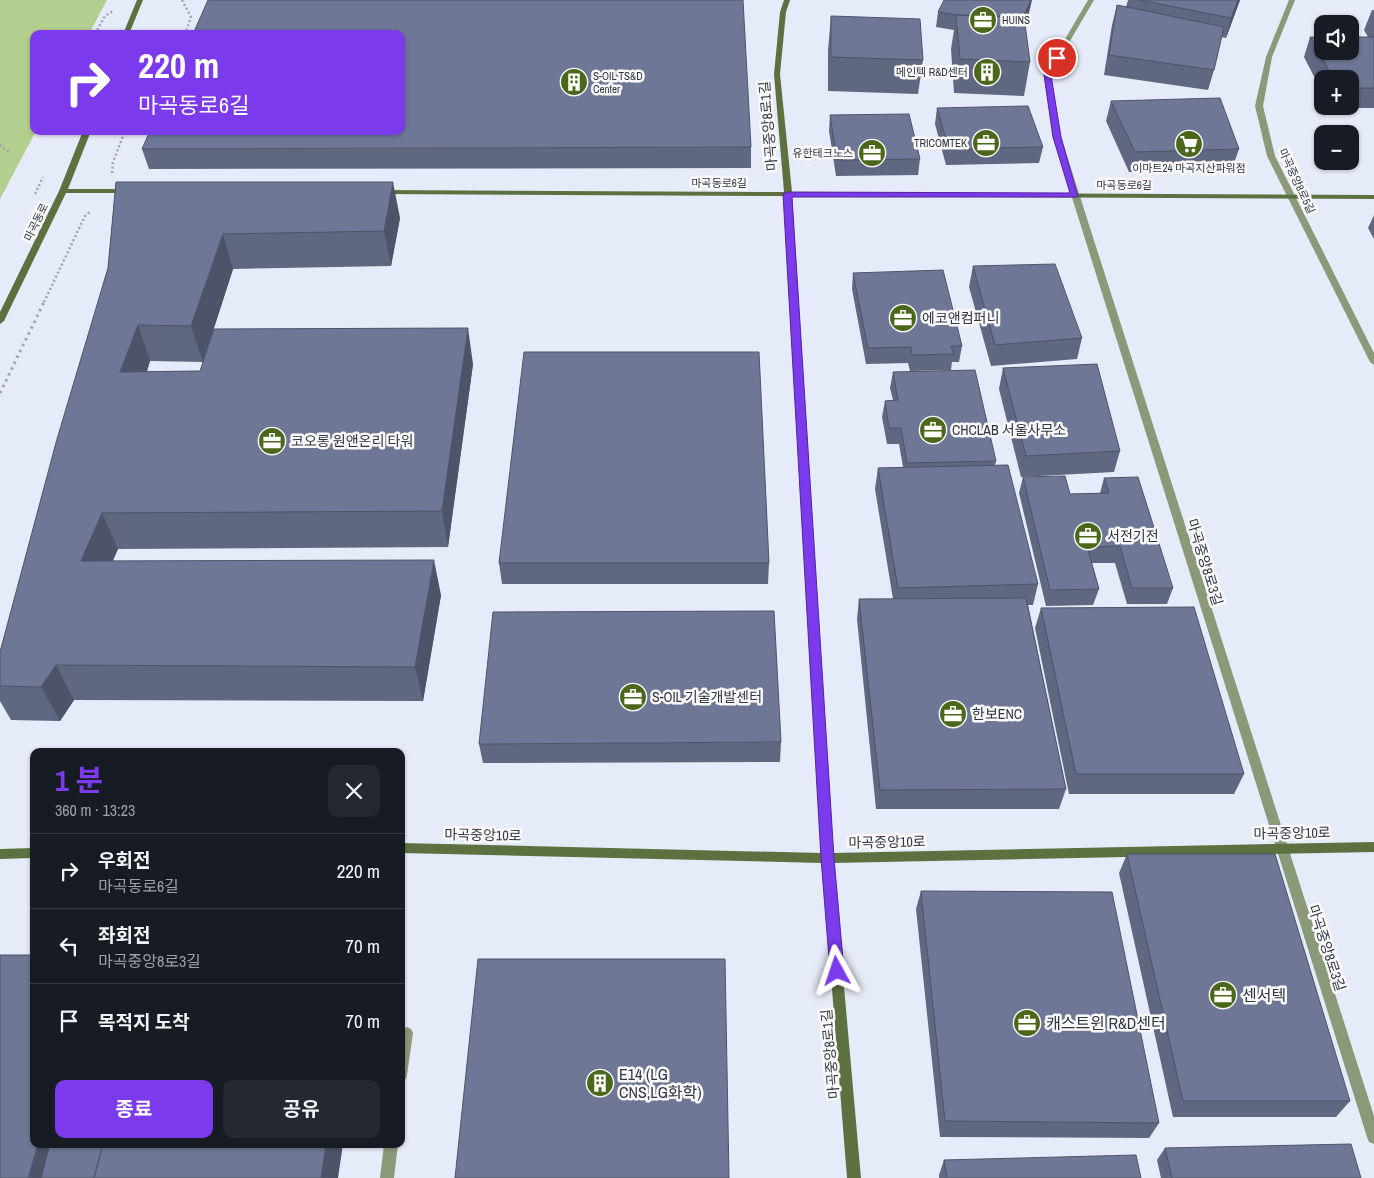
<!DOCTYPE html>
<html lang="ko">
<head>
<meta charset="utf-8">
<style>
  :root { --surface:#171b24; --page:#242831; --text:#f1f3f6; --muted:#9ea1a6; --line:#363941; --accent:#7c3aed }
  body { margin:0; font-family:"Archivo Narrow","Noto Sans KR",sans-serif; background:var(--page); color:var(--text); height:100vh; display:flex; flex-direction:column; font-size:19px; white-space:nowrap }
  * { box-sizing:border-box; margin:0 }
  p { font-size:16px; color:var(--muted) }
  .icon { flex:none; width:28px; height:28px; fill:none; stroke:currentColor; stroke-width:2; stroke-linecap:round; stroke-linejoin:round }
  .map { position:relative; flex:1; overflow:hidden }
  .drawer { position:absolute; left:30px; top:748px; width:375px; height:400px; display:flex; flex-direction:column; background:var(--surface); border-radius:10px; box-shadow:0 1px 4px #0004 }
  .drawer>* { flex:none }
  .top-card { position:absolute; left:30px; top:30px; width:375px; height:105px; border-radius:10px; box-shadow:0 1px 4px #0004; background:#7c3aed; color:#fff; overflow:hidden }
  .fabs { position:absolute; left:1314px; top:15px; display:grid; gap:10px }
  .fabs a { display:grid; place-items:center; width:45px; height:45px; border-radius:10px; background:var(--surface); box-shadow:0 1px 4px #0004; font-size:25px }
  .pin { position:absolute; display:grid; place-items:center; width:42px; height:42px; color:#fff; margin:-21px; border:2px solid #fff; border-radius:50%; box-shadow:0 1px 5px #0007 }
  .me { position:absolute; width:55px; margin:-28px; rotate:355deg; stroke-linejoin:round; filter:drop-shadow(0 0 4px #0008) }
  .turn { display:flex; align-items:center; gap:18px; height:105px; padding:0 25px; font-size:22px }
  .turn .icon { width:65px; height:65px; stroke-width:2.5 }
  .turn b { display:block; font-size:35px; line-height:42px }
  .round { display:grid; place-items:center; flex:none; width:52px; height:52px; border-radius:10px; background:var(--page) }
  .headline { display:flex; align-items:center; justify-content:space-between; height:85px; padding:0 25px }
  h1 { font-size:30px; font-weight:700; line-height:38px; color:var(--accent) }
  .cta { display:flex; gap:10px; margin-top:auto; padding:10px 25px }
  .cta a { flex:1; height:58px; border-radius:10px; background:var(--accent); color:#fff; font-size:20px; font-weight:700; line-height:58px; text-align:center }
  .cta a+a { background:var(--page); color:var(--text) }
  ul { padding:0; list-style:none }
  li { display:flex; align-items:center; gap:15px; height:75px; padding:0 25px; border-top:1px solid var(--line) }
  li div { flex:1 }
  li b { display:block; font-size:19px }
  li em { font-style:normal }
  .map>svg:first-child { display:block }
  .green { fill:#b3cf8f }
  .lines { fill:none; stroke-linecap:round; stroke-linejoin:round }
  .path-far1 { stroke:#a0a5b3; stroke-width:2.5; stroke-dasharray:2 2.5; stroke-linecap:butt }
  .path { stroke:#a0a5b3; stroke-width:3; stroke-dasharray:2.5 4; stroke-linecap:butt }
  .street { fill:#8a9978; fill-rule:evenodd }
  .secondary { fill:#5d7140; fill-rule:evenodd }
  .wall { fill:#5f6781 }
  .shaded-wall { fill:#4d5469 }
  .building { fill:#6e7896; stroke:#4d5469 }
  .route { fill:#7c3aed; stroke:#51269a }
  .labels { text-anchor:middle; dominant-baseline:central; stroke-width:5; stroke-linejoin:round; paint-order:stroke }
  .far-poi-label { font-size:11px; fill:#313643; stroke:#f9f9f9; text-anchor:end }
  .far-street-label { font-size:11px; fill:#313643; stroke:#f9f9f9 }
  .street-label { font-size:14px; fill:#313643; stroke:#f9f9f9 }
  .poi-label { font-size:14px; fill:#313643; stroke:#f9f9f9; text-anchor:start }
  .near-poi-label { font-size:16px; fill:#313643; stroke:#f9f9f9; text-anchor:start }
</style>
</head>
<body>
<div class="map">
<svg width="1374" height="1178" viewBox="0 0 1374 1178">
  <rect width="100%" height="100%" fill="#e6ebf9"/>
  <path class="green" d="M0,0H107L89,34H34V131H36L0,199Z"/>
  <g class="lines">
    <path class="path-far1" d="M182,0L191,17L185,34
      M95,34L105,16L113,11
      M0,145L9,152
      M112,173L113,162L125,131
      M35,194L43,177
      M44,302L85,216L91,211"/>
    <path class="path" d="M0,393L45,300"/>
    <path class="street" d="M1088,0H1094L1050,75L1061,137L1374,1116V1144L1369,1142L1367,1137L1053,137L1044,75Z
      M1289,0H1295L1272,57L1263,106L1275,156L1374,353V365L1370,362L1267,156L1255,106L1266,57Z
      M407,1027L411,1029L413,1033L407,1075L406,1079L401,1081V1032L403,1029Z
      M384,1144H398L394,1178H380Z"/>
    <path class="secondary" d="M137,0H143L129,34H123Z
      M784,0H790L786,12L780,74L792,192L1374,195V199L792,196L832,853L1374,842V852L833,863L861,1178H847L822,863L401,853V843L821,853L784,196L382,194L378,192L382,190L784,192L774,74L780,12Z
      M83,131H91L68,189H127L131,191L127,193H66L4,321L0,324V312L59,191Z
      M34,848V858L0,859V849Z"/>
  </g>
  <path class="wall" d="M1128,0H1240L1226,38L1221,37L1214,70L1208,90L1104,75L1112,25L1117,5L1126,7Z
    M1372,10H1374V108H1331L1330,106H1350V79H1322V92L1304,57L1310,37H1368L1364,30Z
    M938,12L1029,13L1025,23L1030,62L1024,96L954,93L951,49L954,30L936,27Z
    M831,16L923,60L918,94L828,91V50Z
    M1111,101L1239,149L1232,169L1129,172L1106,121Z
    M937,108L1043,147L1039,163L946,165L935,124Z
    M830,115L920,159L918,175L836,176L829,131Z
    M751,147V168L149,169L142,149Z
    M116,182L400,218L391,266L233,269L203,362L150,361L147,372L200,371L473,364L448,547L118,549L112,561L441,595L423,701L74,700L60,721L11,720L0,701V652L108,268Z
    M1374,215V239L1368,228Z
    M973,266L1082,338L1077,359L991,366L969,287Z
    M853,273L962,346L959,362H952L951,370L910,371L908,363L866,364L852,289Z
    M1003,368L1120,451L1114,472L1021,477L999,389Z
    M893,372L996,461L995,465L1038,584L1033,605H1028L1066,789L1059,809H876L857,619L859,599H893L875,489L878,468L903,467L899,444H887L882,417L885,401L893,400L890,388Z
    M1023,477L1070,494L1100,493L1104,478L1173,588L1167,604H1127L1115,563H1092L1099,589L1093,605L1046,606L1019,493Z
    M499,563H769L768,584H502Z
    M1041,608L1244,774L1234,794H1069L1035,628Z
    M781,742L780,762L483,763L479,744Z
    M1127,854L1350,1101L1336,1117H1173L1119,873Z
    M921,891L1159,1123L1149,1138L940,1137L916,909Z
    M1165,1148L1361,1178H1161L1157,1160Z
    M944,1160L1141,1178H939V1175Z"/>
  <path class="shaded-wall" d="M1029,0H1032L1029,13L1017,41Z
    M1238,0H1240L1226,38L1231,18Z
    M393,182L400,218L391,266L384,231Z
    M223,234L233,269L203,362L191,326Z
    M138,325L150,361L133,408L120,372Z
    M468,328L473,364L448,547L442,511Z
    M102,513L118,549L98,596L81,561Z
    M434,560L441,595L423,701L415,667Z
    M56,665L74,700L60,721L41,687Z
    M38,1144H68L59,1178H28Z
    M326,1144H343L338,1178H321Z"/>
  <path class="building" d="M208,0H743L751,147L142,149L150,131H401V34H193Z
    M944,0H1031L1023,17L957,15L938,12Z
    M1140,0H1238L1231,18Z
    M1117,5L1224,27L1214,70L1109,55Z
    M956,15L1024,17L1030,62L960,59Z
    M831,16L920,19L923,60L831,57Z
    M1310,37H1322V51H1350V37H1374V88H1350V79H1334Z
    M1220,98L1239,149L1135,152L1111,101Z
    M1028,106L1043,147L949,149L937,108Z
    M909,114L920,159L837,160L830,115Z
    M116,182H393L384,231L223,234L191,326L138,325L120,372L200,371L214,329L468,328L442,511L102,513L81,561L434,560L415,667L56,665L41,687L0,686V652L57,439L108,268Z
    M1055,264L1082,338L995,345L973,266Z
    M943,270L962,346H951L954,354L912,355L911,347L868,348L853,273Z
    M524,352H759L769,563H499Z
    M1097,364L1120,451L1026,456L1003,368Z
    M975,370L996,461L907,463L901,428H889L885,401L898,400L893,372Z
    M1008,465L1038,584L898,588L878,468Z
    M1065,476L1070,494L1109,493L1104,478L1138,477L1173,588H1132L1120,546L1087,547L1099,589L1050,590L1023,477Z
    M1026,598L1066,789L880,790L859,599Z
    M1194,607L1244,774H1076L1041,608Z
    M774,611L781,742L479,744L493,612Z
    M1127,854H1275L1350,1101H1183Z
    M921,891L1112,892L1159,1123L945,1121Z
    M0,955H34V1144H38L28,1178H0Z
    M478,959H725L729,1178H455Z
    M50,1144H103L94,1178H41Z
    M103,1144H326L321,1178H94Z
    M1351,1144L1361,1178H1172L1165,1148Z
    M1136,1155L1141,1178H947L944,1160Z"/>
  <path class="route" d="M1057,55L1061,58L1051,75L1061,137L1078,197H792L834,858L844,971L842,976L837,978L832,976L830,971L821,858L783,194L788,192L1070,193L1053,137L1044,75L1055,56Z"/>
  <defs>
    <g id="office-disc" transform="scale(1.4375)"><circle r="9.5" fill="#4b6719" stroke="#f9f9f9"/><path d="M-6-3h4V-5.5h4V-3h4V5H-6ZM-1-4.5V-3h2v-1.5ZM-6 0V1H6V0Z" fill="#fff"/></g>
    <g id="building-disc" transform="scale(1.4375)"><circle r="9.5" fill="#4b6719" stroke="#f9f9f9"/><path d="M-4-6H4V6H1V3H-1V6H-4ZM-2.5-4.3h1.7v1.8h-1.7ZM.8-4.3h1.7v1.8H.8ZM-2.5-1h1.7V.8h-1.7ZM.8-1h1.7V.8H.8Z" fill="#fff"/></g>
    <g id="supermarket-disc" transform="scale(1.4375)"><circle r="9.5" fill="#4b6719" stroke="#f9f9f9"/><path d="M-6-5.5h2.5l.6 2H6L4.5 2H-2.5L-4.4-4H-6ZM-1.5 3.2a1.3 1.3 0 1 0 .1 0ZM3 3.2a1.3 1.3 0 1 0 .1 0Z" fill="#fff"/></g>
  </defs>
  <g fill-rule="evenodd">
    <use href="#office-disc" x="983" y="20"/>
    <use href="#building-disc" x="987" y="72"/>
    <use href="#building-disc" x="574" y="82"/>
    <use href="#office-disc" x="986" y="143"/>
    <use href="#supermarket-disc" x="1189" y="144"/>
    <use href="#office-disc" x="872" y="153"/>
    <use href="#office-disc" x="903" y="318"/>
    <use href="#office-disc" x="933" y="430"/>
    <use href="#office-disc" x="272" y="441"/>
    <use href="#office-disc" x="1088" y="536"/>
    <use href="#office-disc" x="633" y="697"/>
    <use href="#office-disc" x="953" y="714"/>
    <use href="#office-disc" x="1223" y="995"/>
    <use href="#office-disc" x="1027" y="1023"/>
    <use href="#building-disc" x="600" y="1083"/>
  </g>
  <g class="labels">
    <g class="far-poi-label">
      <text x="1002" y="20" text-anchor="start">HUINS</text>
      <text x="968" y="72">메인텍 R&amp;D센터</text>
      <text x="593" y="76" text-anchor="start">S-OIL TS&amp;D<tspan x="593" dy="13">Center</tspan></text>
      <text x="967" y="143">TRICOMTEK</text>
      <text x="853" y="153">유한테크노스</text>
      <text x="1189" y="168" text-anchor="middle">이마트24 마곡지산파워점</text>
    </g>
    <g class="far-street-label">
      <text transform="translate(1297 181) rotate(65)">마곡중앙8로5길</text>
      <text x="719" y="183">마곡동로6길</text>
      <text x="1124" y="185">마곡동로6길</text>
      <text transform="translate(36 222) rotate(-64)">마곡동로</text>
    </g>
    <g class="street-label">
      <text transform="translate(768 126) rotate(-95)">마곡중앙8로1길</text>
      <text transform="translate(1205 562) rotate(73)">마곡중앙8로3길</text>
      <text transform="translate(1292 833) rotate(-1)">마곡중앙10로</text>
      <text transform="translate(483 835) rotate(1)">마곡중앙10로</text>
      <text transform="translate(887 842) rotate(-1)">마곡중앙10로</text>
      <text transform="translate(1327 948) rotate(72)">마곡중앙8로3길</text>
      <text transform="translate(830 1054) rotate(-95)">마곡중앙8로1길</text>
    </g>
    <g class="poi-label">
      <text x="922" y="318">에코앤컴퍼니</text>
      <text x="952" y="430">CHCLAB 서울사무소</text>
      <text x="291" y="441">코오롱 원앤온리 타워</text>
      <text x="1107" y="536">서전기전</text>
      <text x="652" y="697">S-OIL 기술개발센터</text>
      <text x="972" y="714">한보ENC</text>
    </g>
    <g class="near-poi-label">
      <text x="1242" y="995">센서텍</text>
      <text x="1046" y="1023">캐스트윈 R&amp;D센터</text>
      <text x="619" y="1074">E14 (LG<tspan x="619" dy="18">CNS,LG화학)</tspan></text>
    </g>
  </g>
</svg>
<div class="fabs">
<a><svg class="icon" aria-label="sound" viewBox="0 0 24 24"><path d="M4 9h4l5-4v14l-5-4H4zM17 9q2 3 0 6"/></svg></a>
<a>+</a>
<a>−</a>
</div>
<div class="pin" style="left:1057px;top:58px;background:#d93025"><svg class="icon" aria-label="arrive" viewBox="0 0 24 24"><path d="M6 21V4h12l-3 4 3 4H6"/></svg></div>
<svg class="me" style="left:837px;top:971px" viewBox="-20 -20 40 40"><path d="M0-17L14 15 0 8-14 15z" fill="#7c3aed" stroke="#fff" stroke-width="4"/></svg>
<div class="top-card">
<div class="turn"><svg class="icon" aria-label="right" viewBox="0 0 24 24"><path d="M7 20v-9h11M14 6l5 5-5 5"/></svg><div><b>220 m</b>마곡동로6길</div></div>
</div>
<section class="drawer">
<div class="headline"><div><h1>1 분</h1><p>360 m · 13:23</p></div><a class="round"><svg class="icon" aria-label="close" viewBox="0 0 24 24"><path d="M6 6l12 12M18 6L6 18"/></svg></a></div>
<ul>
<li><svg class="icon" aria-label="right" viewBox="0 0 24 24"><path d="M7 20v-9h11M14 6l5 5-5 5"/></svg><div><b>우회전</b><p>마곡동로6길</p></div><em>220 m</em></li>
<li><svg class="icon" aria-label="left" viewBox="0 0 24 24"><path d="M17 20v-9H6M10 6l-5 5 5 5"/></svg><div><b>좌회전</b><p>마곡중앙8로3길</p></div><em>70 m</em></li>
<li><svg class="icon" aria-label="arrive" viewBox="0 0 24 24"><path d="M6 21V4h12l-3 4 3 4H6"/></svg><div><b>목적지 도착</b></div><em>70 m</em></li>
</ul>
<div class="cta"><a>종료</a><a>공유</a></div>
</section>
</div>
</body>
</html>
